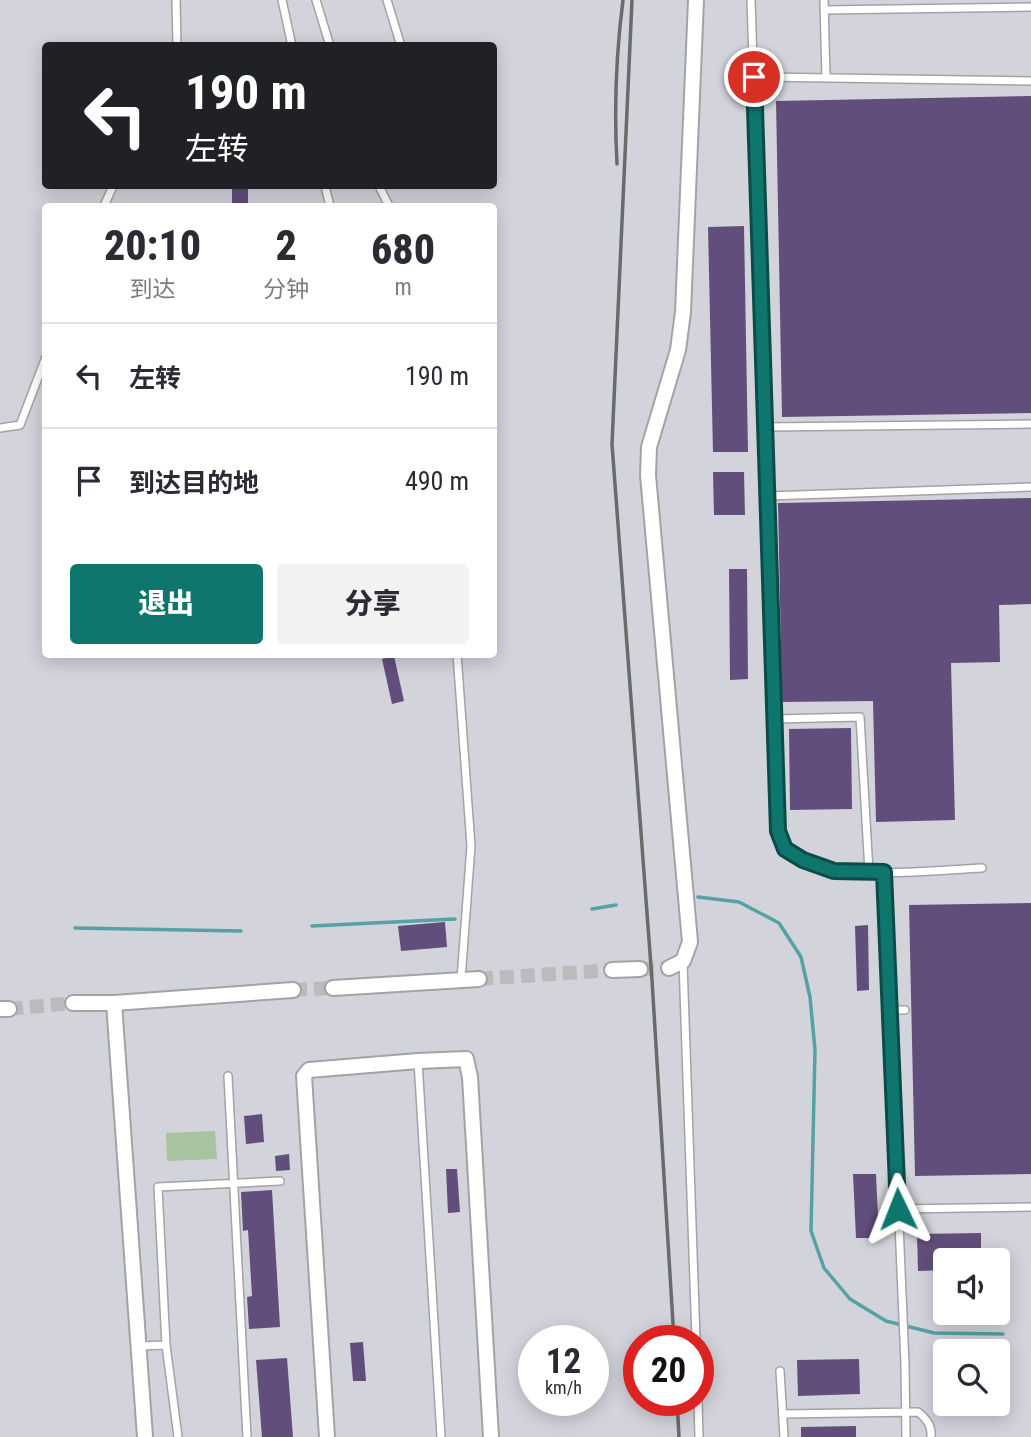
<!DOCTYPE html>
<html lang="zh">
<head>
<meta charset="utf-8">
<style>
  :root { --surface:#fff; --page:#f2f2f3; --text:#2b2b33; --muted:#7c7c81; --line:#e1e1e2; --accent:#0f766e }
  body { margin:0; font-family:"Roboto Condensed","Noto Sans SC",sans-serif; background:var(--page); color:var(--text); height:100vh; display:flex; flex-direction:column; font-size:26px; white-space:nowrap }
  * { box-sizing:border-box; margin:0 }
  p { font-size:23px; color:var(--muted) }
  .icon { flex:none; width:38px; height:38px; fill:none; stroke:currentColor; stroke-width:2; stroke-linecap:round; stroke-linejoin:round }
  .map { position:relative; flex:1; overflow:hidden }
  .sheet { position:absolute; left:42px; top:203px; width:455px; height:455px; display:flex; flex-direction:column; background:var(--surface); border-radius:7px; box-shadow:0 4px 18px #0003 }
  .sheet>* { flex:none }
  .guide { position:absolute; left:42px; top:42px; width:455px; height:147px; border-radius:7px; box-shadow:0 4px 18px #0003; background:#202124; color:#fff; overflow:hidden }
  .fabs { position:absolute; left:933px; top:1248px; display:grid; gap:14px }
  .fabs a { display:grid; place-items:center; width:77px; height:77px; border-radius:7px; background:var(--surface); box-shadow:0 4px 18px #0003; font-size:35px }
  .speed { position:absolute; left:518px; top:1325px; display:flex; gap:14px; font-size:35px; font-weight:700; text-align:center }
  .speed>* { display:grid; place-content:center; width:91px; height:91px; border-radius:50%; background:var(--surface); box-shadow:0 4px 18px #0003; line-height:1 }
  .speed small { font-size:18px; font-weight:400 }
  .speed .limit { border:10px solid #d22; background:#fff; color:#111 }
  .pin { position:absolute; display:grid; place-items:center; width:60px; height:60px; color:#fff; margin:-30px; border:4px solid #fff; border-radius:50%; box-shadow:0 2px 7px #0007 }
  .me { position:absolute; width:77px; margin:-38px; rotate:358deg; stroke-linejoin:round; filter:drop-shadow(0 0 5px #0008) }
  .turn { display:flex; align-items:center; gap:24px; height:147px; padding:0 28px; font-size:32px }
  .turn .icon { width:91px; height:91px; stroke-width:2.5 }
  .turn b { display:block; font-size:49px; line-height:60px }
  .eta { display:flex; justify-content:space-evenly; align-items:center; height:119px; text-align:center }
  .eta b { font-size:42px; font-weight:800; line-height:49px }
  .button { display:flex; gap:14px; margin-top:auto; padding:14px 28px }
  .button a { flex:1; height:80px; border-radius:7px; background:var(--accent); color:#fff; font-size:28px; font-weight:800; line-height:80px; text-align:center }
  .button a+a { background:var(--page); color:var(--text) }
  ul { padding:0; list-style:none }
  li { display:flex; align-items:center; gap:21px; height:105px; padding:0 28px; border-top:2px solid var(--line) }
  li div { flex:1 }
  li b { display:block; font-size:26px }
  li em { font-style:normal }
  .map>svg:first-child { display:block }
  .built { fill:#d3d3db; fill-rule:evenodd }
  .green { fill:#a7c39f }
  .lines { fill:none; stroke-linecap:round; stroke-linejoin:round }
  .stream { stroke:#55a1a4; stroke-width:3.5 }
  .building { fill:#624e7c }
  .street-tunnel { stroke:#bbbbbd; stroke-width:14; stroke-dasharray:14 7; stroke-linecap:butt }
  .lane-casing { stroke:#a3a3a5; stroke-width:10 }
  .street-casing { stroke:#a3a3a5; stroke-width:18 }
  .lane { stroke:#fff; stroke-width:7 }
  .street { stroke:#fff; stroke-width:14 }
  .rail { stroke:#6a6a6b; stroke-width:3.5 }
  .route-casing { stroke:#0a4d48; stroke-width:18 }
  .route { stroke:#0f766e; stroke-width:12 }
</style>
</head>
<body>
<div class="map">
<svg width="1031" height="1437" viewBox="0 0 1031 1437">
  <rect width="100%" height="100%" fill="#dfdfe1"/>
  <path class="built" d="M0,0H1031V1437H0ZM46,46H494V186H46ZM46,206H494V654H46ZM945,1260H998V1312H945ZM534,1340H593V1400H534ZM639,1340H698V1400H639ZM945,1351H998V1404H945Z"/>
  <path class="green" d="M215,1131L217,1159L167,1161L166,1133Z"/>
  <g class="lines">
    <path class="stream" d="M698,897L739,902L779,923L801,957L810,997L815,1050L811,1231L824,1268L850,1299L886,1321L934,1333L1003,1334
      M592,909L616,905
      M312,926L455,919
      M75,928L241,931"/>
  </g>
  <path class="building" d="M1031,96V413L782,417L776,101Z
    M232,186H248V206H232Z
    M744,226L748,452H713L708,227Z
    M713,472H744L745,515H714Z
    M1031,498V604L999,605L1000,662L951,663L955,820L876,822L873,701L782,702L778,503Z
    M729,569H747L748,679L730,680Z
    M394,656L404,701L392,704L382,659Z
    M851,728L852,809L790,810L789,729Z
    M1031,903V1174L915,1176L909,905Z
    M445,922L447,947L401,951L398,926Z
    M868,925L869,990L857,991L855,926Z
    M262,1114L264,1142L246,1144L244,1116Z
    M289,1154L290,1170L276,1171L275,1156Z
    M446,1169H457L460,1212L448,1213Z
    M853,1174H876L879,1238H856Z
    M272,1190L280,1327L249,1329L247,1297L252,1296L248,1230L243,1231L241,1192Z
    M981,1233V1260H945V1270L918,1271L917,1234Z
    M363,1342L366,1381H353L350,1343Z
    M287,1358L293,1437H262L256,1360Z
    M859,1359L860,1394L798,1396L797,1360Z
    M856,1426V1437H801V1427Z"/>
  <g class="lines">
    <path class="street-tunnel" d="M640,969L669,968
      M479,979L612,970
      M293,990L333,988
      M9,1009L73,1003"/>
    <g class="lane-casing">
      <path id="lane" d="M176,0L177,46
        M282,0L292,46
        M316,0L330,46
        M387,0L401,46
        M751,0L778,831C780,837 782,846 787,850C827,885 931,870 982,868
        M824,0L826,78
        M824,10L1031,7
        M754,77L1031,81
        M325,186L330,206
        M379,186L389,206
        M104,206L113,186
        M765,427L1031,424
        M0,428L20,425L46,357
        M768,496L1031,487
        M457,654L471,846L461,979
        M775,719L860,717L869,872
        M884,872L905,1364L906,1437
        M683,962L696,1340
        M890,1010H905
        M418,1061L441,1437
        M228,1076L247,1437
        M898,1209L1031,1207
        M139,1346L166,1345
        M780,1371L784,1437
        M698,1400L699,1437
        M783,1414L918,1412C927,1419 932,1426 931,1437
        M178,1437L166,1345L158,1187L280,1181"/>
    </g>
    <g class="street-casing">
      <path id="street" d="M669,968L683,961L690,942L648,475L649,447L678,350L683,312L696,0
        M612,970L640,969
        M333,988L479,979
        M73,1003H114L293,990
        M114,1003L145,1437
        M0,1009H9
        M327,1437L304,1076L309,1070L418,1061L466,1059L470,1077L491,1437"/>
    </g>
    <use href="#lane" class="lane"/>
    <use href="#street" class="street"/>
    <path class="rail" d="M632,0L612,444L652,980L674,1340
      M617,164C614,109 616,54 623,0
      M677,1400L679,1437"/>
  </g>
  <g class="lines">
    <g class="route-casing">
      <path id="route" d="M754,77L778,831L785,849L803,860L834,871L884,872L898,1209"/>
    </g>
    <use href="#route" class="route"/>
  </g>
</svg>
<div class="fabs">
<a><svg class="icon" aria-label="sound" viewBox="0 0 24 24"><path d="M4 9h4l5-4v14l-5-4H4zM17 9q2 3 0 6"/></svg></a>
<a><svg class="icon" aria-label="search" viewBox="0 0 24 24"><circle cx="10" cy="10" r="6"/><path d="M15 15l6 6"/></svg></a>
</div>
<div class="speed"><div>12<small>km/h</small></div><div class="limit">20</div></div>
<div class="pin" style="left:754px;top:77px;background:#d93025"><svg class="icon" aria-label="arrive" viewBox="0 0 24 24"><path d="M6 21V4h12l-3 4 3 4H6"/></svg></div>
<svg class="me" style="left:898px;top:1209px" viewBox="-20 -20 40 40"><path d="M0-17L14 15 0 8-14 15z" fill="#0f766e" stroke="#fff" stroke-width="4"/></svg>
<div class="guide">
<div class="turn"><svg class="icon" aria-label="left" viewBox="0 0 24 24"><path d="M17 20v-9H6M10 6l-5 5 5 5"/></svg><div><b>190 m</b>左转</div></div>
</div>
<section class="sheet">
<div class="eta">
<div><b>20:10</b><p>到达</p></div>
<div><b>2</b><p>分钟</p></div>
<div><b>680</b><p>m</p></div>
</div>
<ul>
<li><svg class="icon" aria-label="left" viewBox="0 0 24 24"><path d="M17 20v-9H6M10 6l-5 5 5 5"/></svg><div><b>左转</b></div><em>190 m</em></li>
<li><svg class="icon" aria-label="arrive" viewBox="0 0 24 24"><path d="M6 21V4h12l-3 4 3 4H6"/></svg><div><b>到达目的地</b></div><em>490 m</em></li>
</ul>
<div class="button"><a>退出</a><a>分享</a></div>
</section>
</div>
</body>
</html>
